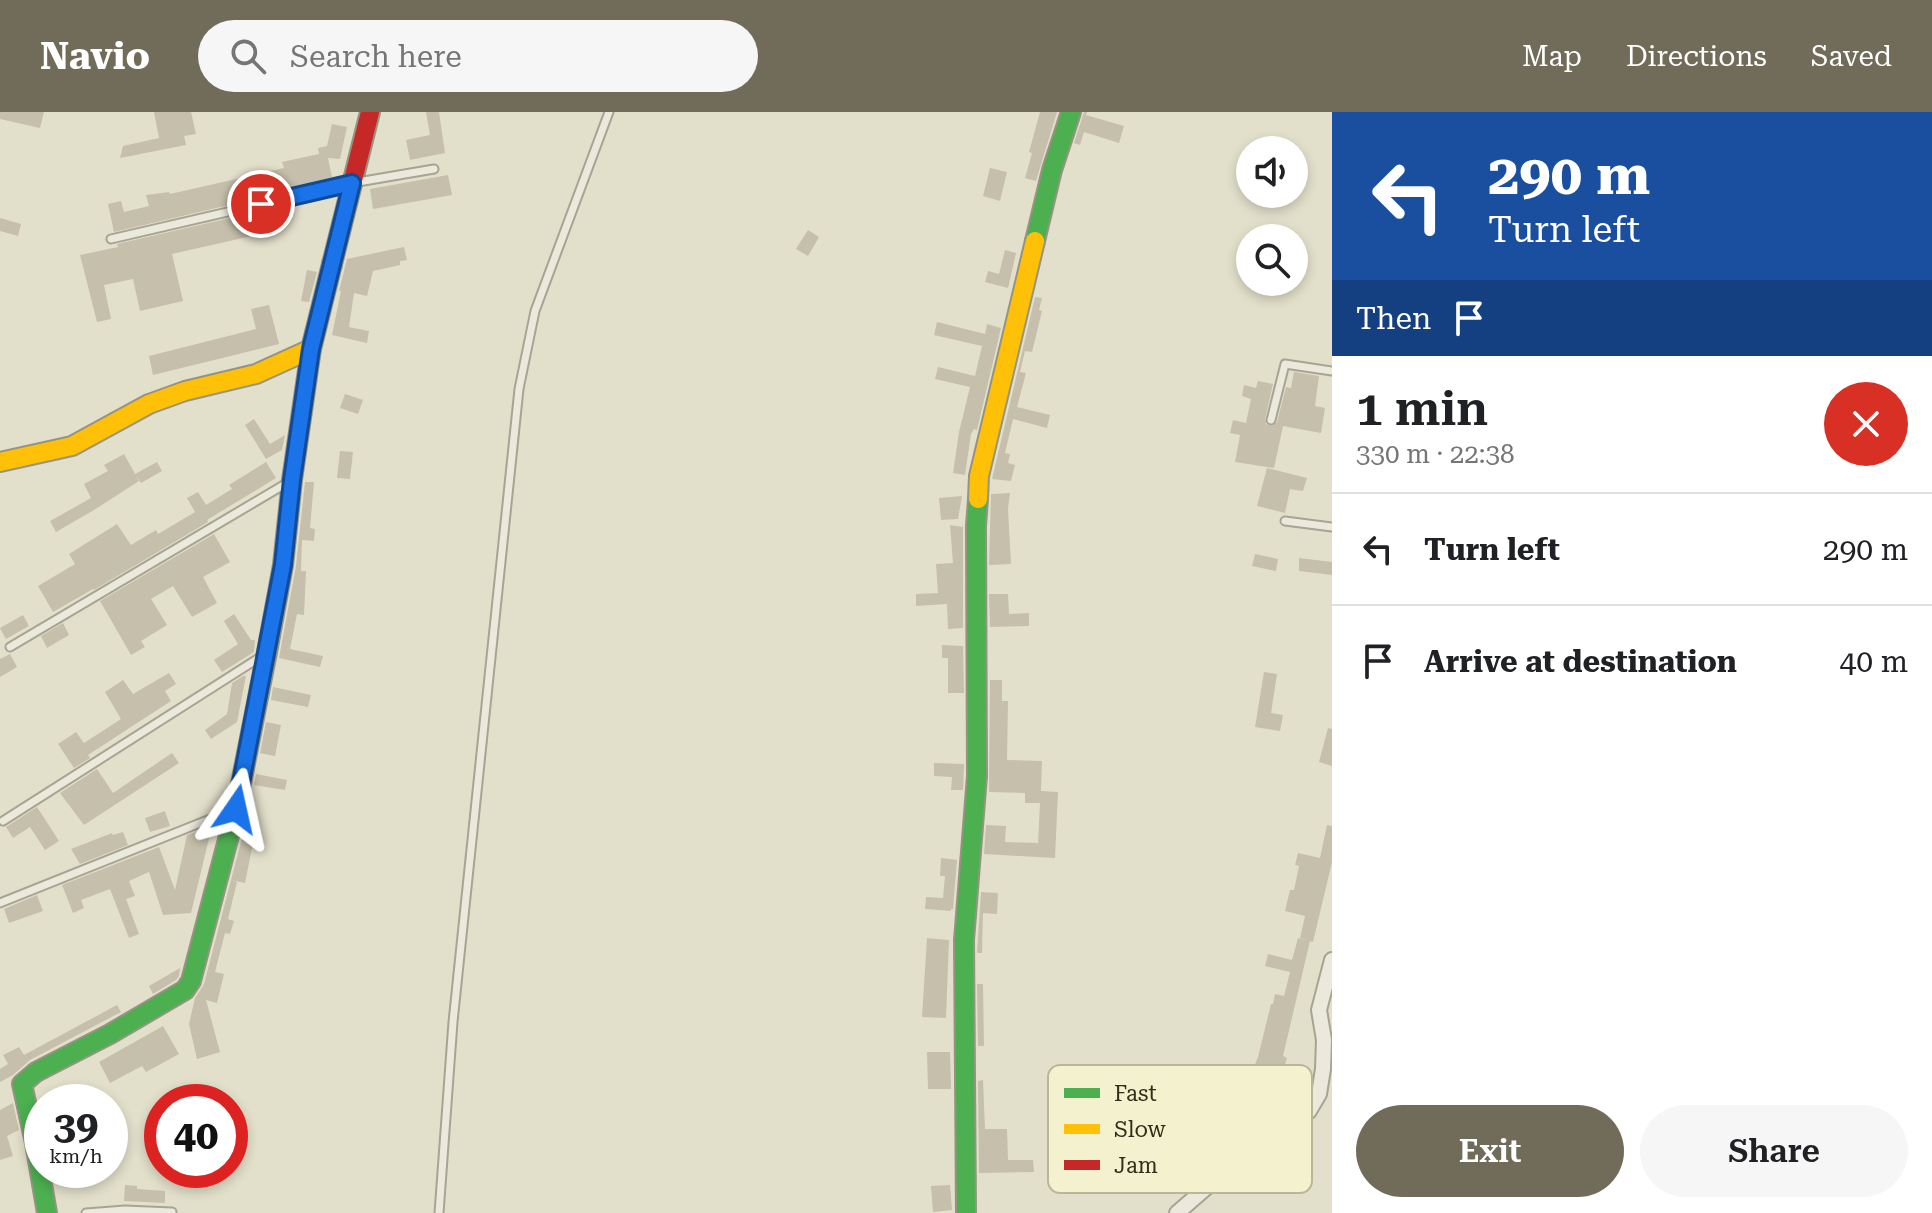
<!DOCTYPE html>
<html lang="en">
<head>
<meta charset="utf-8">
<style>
  :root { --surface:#fff; --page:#f6f6f6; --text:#202124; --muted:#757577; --line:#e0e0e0; --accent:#716c59 }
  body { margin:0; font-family:"Roboto Serif",serif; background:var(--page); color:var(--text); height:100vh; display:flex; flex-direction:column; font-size:30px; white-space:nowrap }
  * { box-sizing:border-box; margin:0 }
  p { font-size:26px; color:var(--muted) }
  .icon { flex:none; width:44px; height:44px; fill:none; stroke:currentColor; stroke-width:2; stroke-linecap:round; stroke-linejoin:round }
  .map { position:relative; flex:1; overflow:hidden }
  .side { display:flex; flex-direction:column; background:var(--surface); width:600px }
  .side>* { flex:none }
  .banner { background:#1a4fa0; color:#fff; overflow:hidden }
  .controls { position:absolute; left:1236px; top:24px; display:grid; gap:16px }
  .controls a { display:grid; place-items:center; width:72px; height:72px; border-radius:50%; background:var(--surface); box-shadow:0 4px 12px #0003; font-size:40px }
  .speed { position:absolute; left:24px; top:972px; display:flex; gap:16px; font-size:40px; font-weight:700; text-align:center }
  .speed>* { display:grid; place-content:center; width:104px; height:104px; border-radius:50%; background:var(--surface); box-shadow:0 4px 12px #0003; line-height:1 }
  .speed small { font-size:20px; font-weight:400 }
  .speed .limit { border:12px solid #d22; background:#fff; color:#111 }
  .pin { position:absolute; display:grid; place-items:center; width:68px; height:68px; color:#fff; margin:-34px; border:4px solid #fff; border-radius:50%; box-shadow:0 2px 8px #0007 }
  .me { position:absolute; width:88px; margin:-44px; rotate:11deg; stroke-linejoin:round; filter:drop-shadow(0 0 6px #0008) }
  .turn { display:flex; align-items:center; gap:28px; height:168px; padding:0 24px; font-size:36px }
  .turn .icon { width:104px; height:104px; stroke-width:2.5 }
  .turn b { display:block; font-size:56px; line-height:68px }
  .then { display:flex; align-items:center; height:76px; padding:0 24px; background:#0003; gap:16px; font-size:30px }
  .round { display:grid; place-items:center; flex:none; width:84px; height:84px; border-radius:42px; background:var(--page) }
  .summary { display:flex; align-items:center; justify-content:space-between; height:136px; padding:0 24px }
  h1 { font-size:48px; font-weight:600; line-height:60px }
  .button { display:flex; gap:16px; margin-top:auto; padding:16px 24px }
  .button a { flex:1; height:92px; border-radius:48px; background:var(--accent); color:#fff; font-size:32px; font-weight:600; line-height:92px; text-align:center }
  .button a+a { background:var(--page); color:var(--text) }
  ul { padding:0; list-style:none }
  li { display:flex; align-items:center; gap:24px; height:112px; padding:0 24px; border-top:2px solid var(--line) }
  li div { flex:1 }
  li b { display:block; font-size:30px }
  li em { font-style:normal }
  header { display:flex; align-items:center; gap:48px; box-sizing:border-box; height:112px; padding:0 40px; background:var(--accent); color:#fff }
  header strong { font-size:38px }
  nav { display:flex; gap:44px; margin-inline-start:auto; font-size:28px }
  .search { width:560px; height:72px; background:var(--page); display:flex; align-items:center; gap:20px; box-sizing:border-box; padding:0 28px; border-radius:44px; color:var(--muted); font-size:30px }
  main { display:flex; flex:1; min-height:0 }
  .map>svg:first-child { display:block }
  .building { fill:#c6bfab }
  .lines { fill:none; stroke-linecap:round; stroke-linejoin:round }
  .lane-casing { stroke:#a7a493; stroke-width:11 }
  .street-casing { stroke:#a7a493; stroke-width:18 }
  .fast-casing { stroke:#969383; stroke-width:22 }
  .slow-casing { stroke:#969383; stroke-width:22 }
  .jam-casing { stroke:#969383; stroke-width:22 }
  .lane { stroke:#eae9db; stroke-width:7 }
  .street { stroke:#eae9db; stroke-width:14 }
  .fast { stroke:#4caf50; stroke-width:18 }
  .slow { stroke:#ffc107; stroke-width:18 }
  .jam { stroke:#c62828; stroke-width:18 }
  .route-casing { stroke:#114b97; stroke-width:20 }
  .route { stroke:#1a73e8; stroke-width:14 }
  .key { fill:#f4f2ce; stroke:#bab799; stroke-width:2 }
  .key-label { font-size:22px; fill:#342d1c }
</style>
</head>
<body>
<header>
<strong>Navio</strong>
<div class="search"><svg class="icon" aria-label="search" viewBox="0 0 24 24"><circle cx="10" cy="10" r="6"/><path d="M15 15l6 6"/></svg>Search here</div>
<nav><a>Map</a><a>Directions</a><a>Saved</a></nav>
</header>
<main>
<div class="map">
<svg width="1332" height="1101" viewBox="0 0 1332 1101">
  <rect width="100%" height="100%" fill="#e2e0ca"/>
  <path class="building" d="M0,0H44L40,16L0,7Z
    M154,0H191L196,22L184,24L186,33L120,46L123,34L159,26Z
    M426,0H439L445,41L410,48L406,28L430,23Z
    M1040,0H1057L1036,69L1025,66L1032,41L1029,40Z
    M1084,0H1087L1086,3L1124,14L1119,31L1084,20L1080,33L1074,31Z
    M332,12L347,15L340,47L328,46L332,65L275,79L276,82L114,120L108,92L121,89L124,100L149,94L146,83L169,80L170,82L284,56L282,50L319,42L318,36L327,34Z
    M990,56L1007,60L1000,89L983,84Z
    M448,63L452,83L373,97L370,77Z
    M278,95L283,117L172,142L183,189L140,199L133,167L104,173L111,207L97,210L80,143L118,135L117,132Z
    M0,106L21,112L18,124L0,119Z
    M808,118L819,125L808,144L796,137Z
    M404,135L407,148L400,149V153L373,159L367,184L354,181L349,215L369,219L367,231L332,223L341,179H339L347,147Z
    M1005,138L1016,141L1008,176L985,170L988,159L999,162Z
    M307,158L317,160L309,190L301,189Z
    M1035,185L1042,186L1039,198L1042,199L1032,240L1025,239L1020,260L1026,261L1017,295L1050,303L1047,316L1013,307L1005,341L1010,342L1008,351L1015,353L1011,369L992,367Z
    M269,193L279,232L153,263L149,244L256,217L251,197Z
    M937,210L985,222L987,212L1001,216L977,318L974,317L971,322L965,363L953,361L959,320L970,275L935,267L938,255L975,264L982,234L934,223Z
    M1294,260L1319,264L1315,294L1325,296L1321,321L1283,314L1274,356L1235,350L1240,323L1230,321L1233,308L1246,311L1251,287L1242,284L1244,273L1256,276L1258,269L1273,272L1265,307L1266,312L1272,314L1277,310L1286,275L1291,276Z
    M345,282L363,288L358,302L340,296Z
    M254,307L270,332L285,323L282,338L266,347L245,313Z
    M340,339L353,340L350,367L337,366Z
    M124,342L139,369L94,398L56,420L50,409L91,386L84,372L108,359L104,353Z
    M157,350L162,359L141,371L135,362Z
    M266,350L276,366L207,408L208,410L94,478L93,477L53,500L38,474L75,452L69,442L117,412L131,433L156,418L158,422L195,400L187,386L198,380L206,393L232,377L229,373Z
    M1267,356L1307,366L1303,379L1290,377L1285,401L1257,394Z
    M305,370H314L310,416L315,417L314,429L302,428L301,459H306L304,503L297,502L290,537L323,544L320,555L279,546L296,454Z
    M1010,381L1008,397L1011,452L989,453L991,382Z
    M962,384L958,407L941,408L939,386Z
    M950,413L963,415V516L948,517L947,492L916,494V482L938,481L936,452L953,451Z
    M214,422L230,450L203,465L217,491L192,505L173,474L151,487L167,513L141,529L145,535L131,543L100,489Z
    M1255,442L1278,447L1276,459L1252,454Z
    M1299,446L1332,450V463L1299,459Z
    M989,482H1008L1009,502L1029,501V514L990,515Z
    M234,502L251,528H255L254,540L222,560L214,548L238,532L224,509Z
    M23,503L29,514L6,527L0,516Z
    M63,511L69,523L47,536L41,524Z
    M942,533L963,534L964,581H948V546H942Z
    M10,542L17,555L0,565V547Z
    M1264,560L1277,562L1271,601L1283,603L1280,619L1255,615Z
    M169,561L176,572L165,579L171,589L88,643L90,646L74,656L58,632L76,620L84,631L121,607L105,580L123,568L133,582Z
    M243,564H246L237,610L211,627L205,618L227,602L232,571Z
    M990,568H1002V589H1008L1007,648L1042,649L1041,679L1058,680L1055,746L984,742L986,713L1006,714L1005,730L1038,731L1040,691H1025V681L989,680Z
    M273,575L311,583L308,595L271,588Z
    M266,610L281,613L275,644L260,641Z
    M1328,616L1332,617V654L1319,650Z
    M172,641L179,651L84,713L60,681L97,657L113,681Z
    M934,651L964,652L963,678H951L952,665L934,664Z
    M256,662L287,668L285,678L254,673Z
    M37,695L59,729L45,738L30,715L13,726L6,715Z
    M165,699L170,714L150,720L145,706Z
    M248,703L253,704L249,725L254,726L245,771L231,768Z
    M1327,713L1332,714V750L1313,830L1300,826L1305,804L1285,799L1290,778H1294L1299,754L1295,753L1298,741L1320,746Z
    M212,714L191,801L163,803L149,760L129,769L135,784L126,787L139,822L129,826L110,777L81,788L84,796L73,801L62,773L159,735L175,778L187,723Z
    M123,720L128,733L80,752L71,737L112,721L113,723Z
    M941,746L957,748L953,797H951V799L925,797L926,785L943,786L945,764H940Z
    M231,768L237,770L228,807L234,809L230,822L225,821L215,860L224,862L217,891L206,888L220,940L197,947L189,912L195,886L204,872Z
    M981,780L998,781L997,802L983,801L982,841H977Z
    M37,783L43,799L9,811L4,797Z
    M927,826L949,828L946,906L922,905Z
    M1298,826L1310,829L1283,944L1287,946L1281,966L1253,957L1258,945L1271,892H1273L1275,882L1284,884L1290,860L1265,854L1268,842L1292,848Z
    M180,856L179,864L176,868L153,882L149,874Z
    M977,872H983L984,934H978Z
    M117,893L121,900L30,948L13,963L0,970V957L8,952L3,943L19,935L24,943Z
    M163,914L179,942L146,960L142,954L110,971L99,950Z
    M927,940H950L951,977H928Z
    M983,968L985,1017H1007L1008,1048H1033L1034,1060L979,1061L978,969Z
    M13,991L19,1018L7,1024L13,1044L0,1048V998Z
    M125,1073L137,1074V1077L165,1079V1091L124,1089Z
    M950,1073L952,1098L933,1100L931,1074Z"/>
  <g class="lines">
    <g class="lane-casing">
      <path id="lane" d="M111,127L352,71L434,57
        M1271,308L1285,252L1332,259
        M1285,409L1332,415
        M10,535L287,371
        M3,709L262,544
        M0,791L230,699
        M86,1101L125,1098L172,1100
        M439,1101L453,910L519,277L535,199L609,0"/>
    </g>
    <g class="street-casing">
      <path id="street" d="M1177,1101L1215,1068L1293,1013L1309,999L1319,982L1323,957L1324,928L1319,898L1332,848"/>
    </g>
    <g class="fast-casing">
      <path id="fast" d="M1035,129L1052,58L1071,0
        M47,1101L35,1031L22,972L36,960L110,922L185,878L191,869L236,697L267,540L283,453L292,368L311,237L332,152
        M966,1101L964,828L977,664L976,414L978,387"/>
    </g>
    <g class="slow-casing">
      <path id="slow" d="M0,350L72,334L149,292L185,279L256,262L311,237
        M978,387L979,364L1035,129"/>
    </g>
    <g class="jam-casing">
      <path id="jam" d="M332,152L370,0"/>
    </g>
    <use href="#lane" class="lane"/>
    <use href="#street" class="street"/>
    <use href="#fast" class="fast"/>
    <use href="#slow" class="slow"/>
    <use href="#jam" class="jam"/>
  </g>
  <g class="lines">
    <g class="route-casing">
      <path id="route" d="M236,697L283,453L292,368L311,237L352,71L261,92"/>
    </g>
    <use href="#route" class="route"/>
  </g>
  <rect x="1048" y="953" width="264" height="128" rx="12" class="key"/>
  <rect x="1064" y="976" width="36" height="10" fill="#4caf50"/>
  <rect x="1064" y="1012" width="36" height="10" fill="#ffc107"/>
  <rect x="1064" y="1048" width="36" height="10" fill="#c62828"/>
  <g class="key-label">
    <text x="1114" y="989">Fast</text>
    <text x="1114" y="1025">Slow</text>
    <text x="1114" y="1061">Jam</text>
  </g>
</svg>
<div class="controls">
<a><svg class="icon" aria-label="sound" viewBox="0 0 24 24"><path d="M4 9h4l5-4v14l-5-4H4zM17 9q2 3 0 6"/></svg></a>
<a><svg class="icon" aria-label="search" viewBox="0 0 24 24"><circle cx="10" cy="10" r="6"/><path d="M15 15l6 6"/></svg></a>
</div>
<div class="speed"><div>39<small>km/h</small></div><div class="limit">40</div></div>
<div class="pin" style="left:261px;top:92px;background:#d93025"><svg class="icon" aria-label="arrive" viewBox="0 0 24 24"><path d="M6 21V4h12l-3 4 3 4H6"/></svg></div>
<svg class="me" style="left:236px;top:697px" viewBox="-20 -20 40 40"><path d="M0-17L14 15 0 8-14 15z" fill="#1a73e8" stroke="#fff" stroke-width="4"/></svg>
</div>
<section class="side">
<div class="banner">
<div class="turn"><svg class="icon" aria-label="left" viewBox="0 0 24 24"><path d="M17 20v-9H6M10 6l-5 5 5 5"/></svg><div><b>290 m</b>Turn left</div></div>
<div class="then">Then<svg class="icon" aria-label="arrive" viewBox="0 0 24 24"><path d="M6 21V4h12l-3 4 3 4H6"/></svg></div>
</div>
<div class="summary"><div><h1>1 min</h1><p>330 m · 22:38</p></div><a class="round" style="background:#d93025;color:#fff"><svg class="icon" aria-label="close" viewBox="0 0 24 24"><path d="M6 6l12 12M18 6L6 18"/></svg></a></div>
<ul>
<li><svg class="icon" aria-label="left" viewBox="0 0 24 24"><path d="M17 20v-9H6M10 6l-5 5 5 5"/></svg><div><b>Turn left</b></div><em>290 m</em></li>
<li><svg class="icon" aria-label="arrive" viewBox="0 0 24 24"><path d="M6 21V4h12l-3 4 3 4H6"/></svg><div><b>Arrive at destination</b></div><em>40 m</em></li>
</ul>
<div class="button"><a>Exit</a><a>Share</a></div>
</section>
</main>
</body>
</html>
